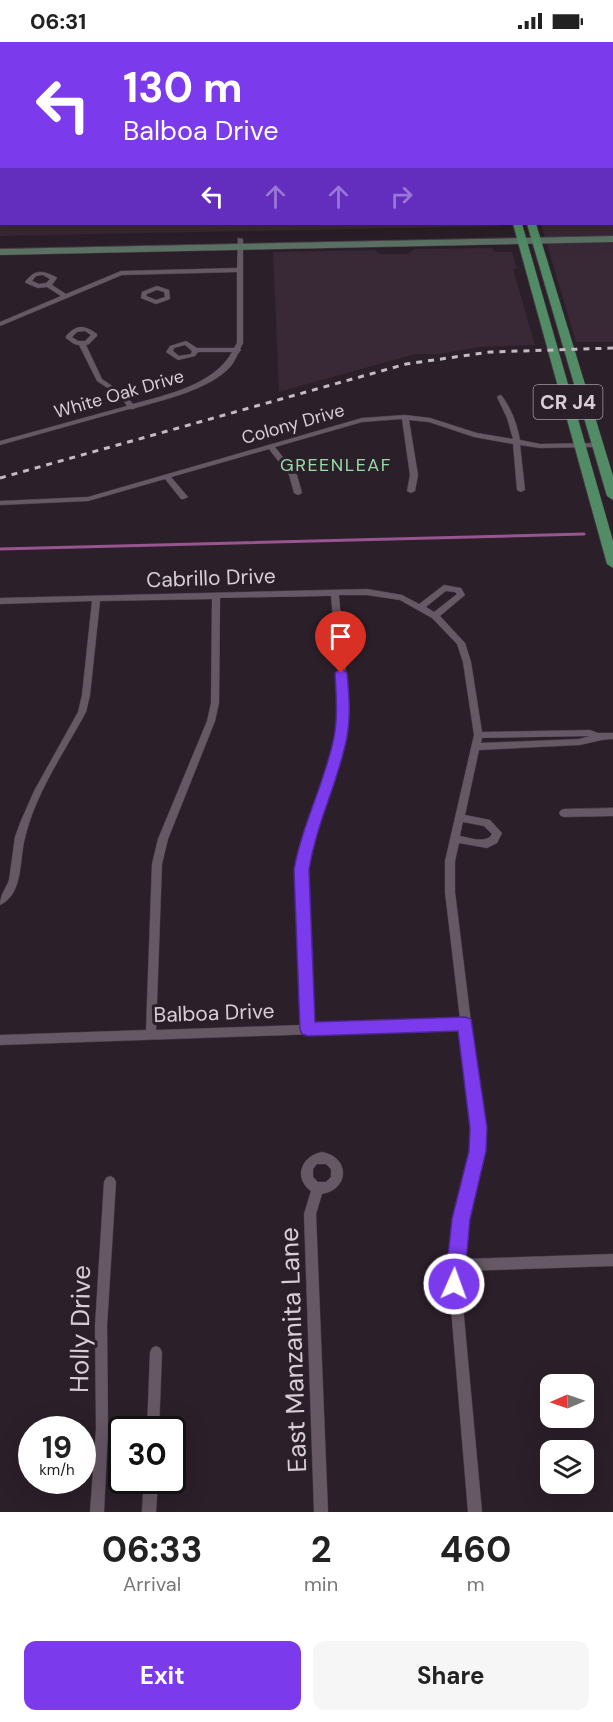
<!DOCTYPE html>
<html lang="en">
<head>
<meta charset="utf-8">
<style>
  :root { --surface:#fff; --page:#f6f6f6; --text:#222; --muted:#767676; --accent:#7c3aed }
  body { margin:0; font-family:"DM Sans",sans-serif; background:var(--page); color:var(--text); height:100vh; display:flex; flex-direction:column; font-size:22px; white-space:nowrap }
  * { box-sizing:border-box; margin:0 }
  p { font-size:20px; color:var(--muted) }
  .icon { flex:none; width:33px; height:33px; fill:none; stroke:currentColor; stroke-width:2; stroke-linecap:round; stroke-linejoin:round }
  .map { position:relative; height:1470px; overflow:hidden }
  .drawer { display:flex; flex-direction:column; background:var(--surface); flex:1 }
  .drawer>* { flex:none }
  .guide { position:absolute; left:0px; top:0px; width:614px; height:183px; box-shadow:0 6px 24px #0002; background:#7c3aed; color:#fff; overflow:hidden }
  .needle { width:39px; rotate:268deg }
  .fabs { position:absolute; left:540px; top:1332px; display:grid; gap:12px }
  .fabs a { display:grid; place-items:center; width:54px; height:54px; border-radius:12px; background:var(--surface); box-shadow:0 6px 24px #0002; font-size:30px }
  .speed { position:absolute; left:18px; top:1374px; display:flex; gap:12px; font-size:30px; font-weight:700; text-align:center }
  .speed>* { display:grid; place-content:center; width:78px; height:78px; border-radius:50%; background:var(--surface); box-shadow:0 6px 24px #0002; line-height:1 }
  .speed small { font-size:15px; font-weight:400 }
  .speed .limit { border:3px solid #111; border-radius:9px; background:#fff; color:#111 }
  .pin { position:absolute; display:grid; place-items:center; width:51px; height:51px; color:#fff; margin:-62px -26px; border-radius:50% 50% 50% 0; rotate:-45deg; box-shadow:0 0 6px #0007 }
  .pin .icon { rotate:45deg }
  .me { position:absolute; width:66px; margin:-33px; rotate:2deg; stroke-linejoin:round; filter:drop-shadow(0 0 4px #0008) }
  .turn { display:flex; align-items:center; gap:21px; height:126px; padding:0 24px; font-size:27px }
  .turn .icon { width:78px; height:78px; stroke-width:2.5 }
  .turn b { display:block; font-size:42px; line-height:51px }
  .lanes { display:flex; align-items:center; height:57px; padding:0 24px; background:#0003; justify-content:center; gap:30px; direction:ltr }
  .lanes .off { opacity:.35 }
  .eta { display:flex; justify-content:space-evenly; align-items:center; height:102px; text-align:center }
  .eta b { font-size:36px; font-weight:700; line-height:42px }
  .cta { display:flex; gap:12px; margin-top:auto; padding:12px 24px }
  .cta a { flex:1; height:69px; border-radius:12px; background:var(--accent); color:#fff; font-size:24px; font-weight:700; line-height:69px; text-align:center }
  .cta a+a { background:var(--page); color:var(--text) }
  .status { display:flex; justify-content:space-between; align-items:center; height:42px; padding:0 30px; background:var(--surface); direction:ltr }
  .status svg { height:16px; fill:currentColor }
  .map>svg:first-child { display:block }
  .built { fill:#392836 }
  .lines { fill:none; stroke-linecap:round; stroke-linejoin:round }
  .stream { stroke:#995590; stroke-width:3 }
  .minor-casing { stroke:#463c45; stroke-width:1 }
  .secondary-casing { stroke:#463c45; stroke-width:1 }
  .primary-casing { stroke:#463c45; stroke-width:1 }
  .minor { fill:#665864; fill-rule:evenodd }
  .secondary { fill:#5c7265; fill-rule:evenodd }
  .primary { fill:#528c66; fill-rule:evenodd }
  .rail { stroke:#c3bbc1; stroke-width:3; stroke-dasharray:6 6; stroke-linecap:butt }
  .route { fill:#7c3aed; stroke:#51269a; stroke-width:1.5 }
  .labels { text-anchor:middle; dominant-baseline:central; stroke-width:6; stroke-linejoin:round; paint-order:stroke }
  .far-street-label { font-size:18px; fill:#d7cfd5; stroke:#2b1f29 }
  .far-neighbourhood-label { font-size:18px; letter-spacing:1.5px; fill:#97dca8; stroke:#2b1f29 }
  .shield { fill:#2b1f29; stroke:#a39aa1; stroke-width:1.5 }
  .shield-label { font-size:20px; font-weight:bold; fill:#d7cfd5 }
  .street-label { font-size:21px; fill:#d7cfd5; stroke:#2b1f29 }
  .near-street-label { font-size:26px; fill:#d7cfd5; stroke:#2b1f29 }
</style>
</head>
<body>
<div class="status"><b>06:31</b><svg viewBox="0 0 49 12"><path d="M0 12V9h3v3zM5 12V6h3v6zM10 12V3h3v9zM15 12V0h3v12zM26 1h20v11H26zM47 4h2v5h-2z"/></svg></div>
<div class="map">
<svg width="613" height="1470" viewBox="0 0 613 1470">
  <rect width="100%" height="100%" fill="#2b1f29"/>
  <path class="built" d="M0,0L459,1L2,2V182H498L499,184L0,194Z
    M488,0H613V300H576L541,182H612V2Z
    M492,206L495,210H512L517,227H513L535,303L479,305L439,312H415L279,350L273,210L375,208L380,212H408L414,207Z"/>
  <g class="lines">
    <path class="stream" d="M0,507L584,492"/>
    <g class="minor-casing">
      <path id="minor" d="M238,196L243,197V301L240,307L241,308C237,312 235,319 231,324C211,347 164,358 135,366L134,367H129L0,403V399L127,364L121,355L97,339L79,303L74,302L66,296V294C77,282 84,283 97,292V294L89,302L86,303L102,337L125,353L133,362C166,353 214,343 232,310H198L195,314L178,318L166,310L170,304L186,299L197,306H234L237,301V230L122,233L0,284V280L61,254L47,245L38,246L26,241L25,240C35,227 42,228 56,235L57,236L52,243L66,252L121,229L237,226ZM43,233L50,237L46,241L39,242L32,239L36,234ZM85,289L91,293L85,299H78L72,295L77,290ZM185,303L192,309L191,312L179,314L173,309L174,306Z
        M157,244L169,248L170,257L156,262L141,256L142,250ZM157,248L164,250L165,255L156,258L146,254L147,252Z
        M500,353L502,354C512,368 517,382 520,398L540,402L597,401L601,403L597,405L540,406L520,403L525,448L521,450L517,448L513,402L474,395L429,380L409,378L418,433L415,449L411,451L407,449L410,433L402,377L362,380L275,405L297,433L302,451L298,453L294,451L289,433L269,407L171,435L188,455L184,457H181L165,437L88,459L0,463V459L88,455L362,376L405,373L430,376L477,391L513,397L507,376L497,355Z
        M444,543L461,546L465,553L440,574L465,601L471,620L482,690L590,688L598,691H613V697C601,697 591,701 579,703L479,708L465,773L490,778L502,791L497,801L487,806L459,801L455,819V850L484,1086V1109L467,1177L463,1217L613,1212V1224L462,1229L461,1242L482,1470H468L449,1242L451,1226L449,1223L451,1219L455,1177L472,1109V1086L461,987L0,1003V993L146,988L152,822L158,797L207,679L211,661L212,557L100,559L90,653L86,670C65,709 35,752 25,796C19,817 24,852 0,863C0,853 5,848 9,838L15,795L20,781L34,749L78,670L82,653L92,559L0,562V556L367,547L402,553L419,562ZM446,549L455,550L457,552L434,570L426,565ZM339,553H367L400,558L432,576L457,602L463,620L474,693L445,819V850L460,977L312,983L307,829L314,795L340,714L347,681V644ZM331,554L339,644L338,681L331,714L305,795L297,829L302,983L156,988L162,822L168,797L215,679L219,661L220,556ZM590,694L579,697L481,701L482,696ZM463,780L484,784L492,792C486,802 471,796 460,794Z
        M613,766V774L564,775L561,774L559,771L561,768L564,767Z
        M322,1110C350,1115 350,1147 322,1152L316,1172L328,1470H314L304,1172L311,1149C293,1136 301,1114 322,1110ZM317,1122H326L331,1127V1135L326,1140H318L313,1135V1127Z
        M110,1134L114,1136L116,1140L107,1284L108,1387L104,1470H90L96,1387L95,1284L104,1140L106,1136Z
        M156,1304L160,1306L162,1310L159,1388H147L150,1310L152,1306Z
        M144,1438H158L156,1470H142Z"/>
    </g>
    <g class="secondary-casing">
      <path id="secondary" d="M613,194V200L0,213V207Z"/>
    </g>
    <g class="primary-casing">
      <path id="primary" d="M463,0H471V2H463Z
        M513,182H522L613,499V526L607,522Z
        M527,182H536L613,434V458L607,454Z"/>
    </g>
    <use href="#minor" class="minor"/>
    <use href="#secondary" class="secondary"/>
    <use href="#primary" class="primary"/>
    <path class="rail" d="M0,436L406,322L490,310L613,306"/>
  </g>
  <path class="route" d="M341,626L347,631C349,653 351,673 347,695C338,741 316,782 309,828L315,980L465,975L471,977L487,1086L486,1109L470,1177L464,1242L461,1248L454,1251L448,1248L445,1242L452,1177L469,1109L470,1086L458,989L308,994L302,992L300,987L294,828C302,782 325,741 334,695C338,674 336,653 335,631Z"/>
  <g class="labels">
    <g class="far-street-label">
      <text transform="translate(119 352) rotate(-16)">White Oak Drive</text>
      <text transform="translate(293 382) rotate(-16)">Colony Drive</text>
    </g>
    <g class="far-neighbourhood-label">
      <text x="336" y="423">GREENLEAF</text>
    </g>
    <rect class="shield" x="533.5" y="343" width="69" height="34" rx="4.5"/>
    <g class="shield-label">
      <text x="568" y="360">CR J4</text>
    </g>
    <g class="street-label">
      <text transform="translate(211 536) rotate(-2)">Cabrillo Drive</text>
      <text transform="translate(214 971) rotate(-2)">Balboa Drive</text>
    </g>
    <g class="near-street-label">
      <text transform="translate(80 1287) rotate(-89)">Holly Drive</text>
      <text transform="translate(293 1308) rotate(-92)">East Manzanita Lane</text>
    </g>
  </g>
</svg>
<div class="fabs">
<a><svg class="needle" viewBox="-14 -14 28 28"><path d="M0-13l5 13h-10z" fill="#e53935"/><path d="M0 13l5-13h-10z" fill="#767676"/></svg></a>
<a><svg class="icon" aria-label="layers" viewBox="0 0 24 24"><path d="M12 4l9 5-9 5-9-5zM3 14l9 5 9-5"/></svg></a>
</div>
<div class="speed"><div>19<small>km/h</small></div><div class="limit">30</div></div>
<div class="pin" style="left:341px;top:631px;background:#d93025"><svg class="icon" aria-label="arrive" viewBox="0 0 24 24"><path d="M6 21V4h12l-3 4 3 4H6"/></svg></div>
<svg class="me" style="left:454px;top:1242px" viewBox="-20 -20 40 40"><circle r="17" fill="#7c3aed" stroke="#fff" stroke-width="3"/><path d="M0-11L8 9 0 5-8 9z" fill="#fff"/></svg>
<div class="guide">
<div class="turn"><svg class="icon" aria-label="left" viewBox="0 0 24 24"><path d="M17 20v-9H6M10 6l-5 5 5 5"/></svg><div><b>130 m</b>Balboa Drive</div></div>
<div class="lanes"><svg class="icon" aria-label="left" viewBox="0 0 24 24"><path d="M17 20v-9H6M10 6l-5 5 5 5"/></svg><svg class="icon off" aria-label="ahead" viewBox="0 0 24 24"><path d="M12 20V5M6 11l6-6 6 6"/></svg><svg class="icon off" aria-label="ahead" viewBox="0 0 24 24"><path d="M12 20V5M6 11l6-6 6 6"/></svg><svg class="icon off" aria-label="right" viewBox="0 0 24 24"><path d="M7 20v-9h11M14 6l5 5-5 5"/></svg></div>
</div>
</div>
<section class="drawer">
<div class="eta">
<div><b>06:33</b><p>Arrival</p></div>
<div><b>2</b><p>min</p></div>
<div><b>460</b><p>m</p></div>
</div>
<div class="cta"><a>Exit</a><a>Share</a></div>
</section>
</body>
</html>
